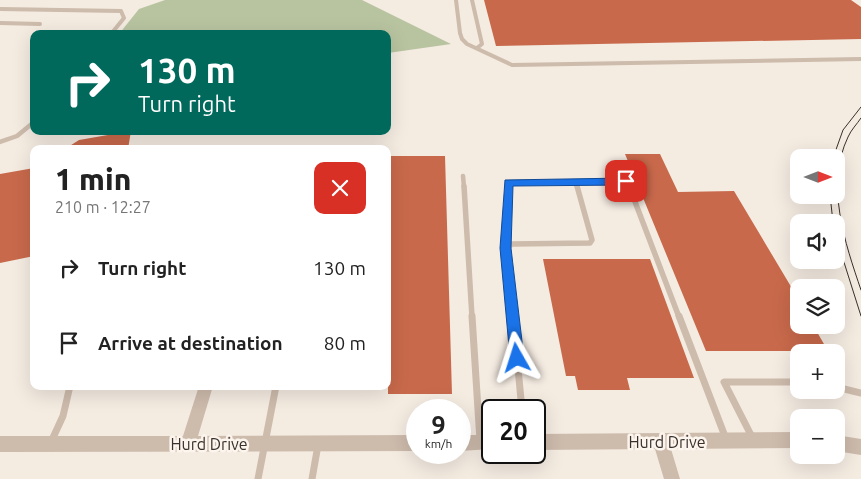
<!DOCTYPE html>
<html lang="en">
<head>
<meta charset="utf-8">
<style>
  :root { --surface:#fff; --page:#f2f2f2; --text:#222; --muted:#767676 }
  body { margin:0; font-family:Ubuntu,sans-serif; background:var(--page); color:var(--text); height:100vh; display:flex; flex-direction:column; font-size:19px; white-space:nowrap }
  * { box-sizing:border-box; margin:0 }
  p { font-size:16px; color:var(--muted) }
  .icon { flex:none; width:28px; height:28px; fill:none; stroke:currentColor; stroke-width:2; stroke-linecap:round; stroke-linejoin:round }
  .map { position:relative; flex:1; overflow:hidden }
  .panel { position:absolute; left:30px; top:145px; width:361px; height:245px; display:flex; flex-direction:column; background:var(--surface); border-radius:10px; box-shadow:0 5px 20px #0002 }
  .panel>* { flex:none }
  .banner { position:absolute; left:30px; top:30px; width:361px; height:105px; border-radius:10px; box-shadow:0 5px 20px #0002; background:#00695c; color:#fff; overflow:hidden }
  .needle { width:32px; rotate:90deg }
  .buttons { position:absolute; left:790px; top:149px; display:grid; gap:10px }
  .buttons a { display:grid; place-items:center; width:55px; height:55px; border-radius:10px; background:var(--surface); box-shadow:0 5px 20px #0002; font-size:25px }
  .speed { position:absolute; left:406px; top:399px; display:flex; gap:10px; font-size:25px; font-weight:700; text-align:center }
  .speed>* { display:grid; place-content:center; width:65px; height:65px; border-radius:50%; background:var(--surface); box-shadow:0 5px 20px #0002; line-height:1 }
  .speed small { font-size:12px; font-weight:400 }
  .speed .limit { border:2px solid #111; border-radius:8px; background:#fff; color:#111 }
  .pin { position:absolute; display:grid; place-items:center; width:42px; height:42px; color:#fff; margin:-21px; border-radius:10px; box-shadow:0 2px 8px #0006 }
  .me { position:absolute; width:55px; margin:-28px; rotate:354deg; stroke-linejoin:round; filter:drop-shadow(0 0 4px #0008) }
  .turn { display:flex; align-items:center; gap:18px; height:105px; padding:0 25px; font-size:22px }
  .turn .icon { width:65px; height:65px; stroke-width:2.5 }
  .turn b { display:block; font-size:35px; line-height:42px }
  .round { display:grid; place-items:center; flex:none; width:52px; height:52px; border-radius:10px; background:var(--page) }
  .overview { display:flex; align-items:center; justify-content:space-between; height:85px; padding:0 25px }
  h1 { font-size:30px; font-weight:800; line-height:38px }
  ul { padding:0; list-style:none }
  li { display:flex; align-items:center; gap:15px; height:75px; padding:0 25px }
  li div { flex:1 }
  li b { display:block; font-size:19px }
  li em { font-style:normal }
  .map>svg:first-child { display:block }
  .green { fill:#b8c4a0 }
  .building { fill:#c8694b }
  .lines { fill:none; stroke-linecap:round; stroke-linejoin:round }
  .service-far3 { stroke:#cdbbac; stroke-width:4 }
  .service-far2 { stroke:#cdbbac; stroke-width:4.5 }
  .service-far1 { stroke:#cdbbac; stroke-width:5.5 }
  .service { stroke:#cdbbac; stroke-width:7 }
  .minor { fill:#cdbbac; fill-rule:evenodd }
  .tram { stroke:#3b302b; stroke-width:1 }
  .route { fill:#1a73e8; stroke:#114b97 }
  .labels { text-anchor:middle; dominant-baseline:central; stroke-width:5; stroke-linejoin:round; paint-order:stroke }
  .near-street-label { font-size:16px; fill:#3b302b; stroke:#fbf5ee }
</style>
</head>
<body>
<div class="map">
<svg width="861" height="479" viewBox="0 0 861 479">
  <rect width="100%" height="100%" fill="#f4ebe1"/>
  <path class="green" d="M165,0H362L451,44L388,53V34H119L139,9Z"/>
  <path class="building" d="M484,0H851L861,7V39L496,46Z
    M131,131L128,149H65L79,140Z
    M625,154H660L678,192L734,191L799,300V325H813L828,351H706Z
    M388,156H445L452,394H388Z
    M34,168V256L0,263V174Z
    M543,259H650L694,378H627L630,390H578L575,376H566Z"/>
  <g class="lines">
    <path class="service-far3" d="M456,0L460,33L462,39L467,44L512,65L861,59
      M472,0L482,44L477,48
      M0,9L121,11L124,18L111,34
      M0,23L40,24"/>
    <path class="service-far2" d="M0,142L17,136L34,122
      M463,176L464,187
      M576,182L577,187
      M508,187V182L627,181L629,187"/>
    <path class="service-far1" d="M464,186L472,317
      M629,186L679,317
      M506,249L508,186
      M513,317L506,249L512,244L590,243L592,240L577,186"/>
    <path class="service" d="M472,316L480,441
      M513,316L522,410
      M679,316L726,439
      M836,387L861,393
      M753,439L724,382H799
      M51,442L63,416L70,386
      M258,479L276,386
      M312,479L318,445"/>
    <path class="minor" d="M199,386H213L198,436L418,435V451L0,452V436H183Z
      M799,432V448L671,449L680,479H664L655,449L535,450V434Z
      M460,435H492V449L460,451Z
      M836,435L861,439V455L836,451Z"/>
    <path class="tram" d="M861,118C857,124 851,130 848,137C825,185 845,243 861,290
      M833,158L843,130L861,107
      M830,195L833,222
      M836,237L861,316"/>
  </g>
  <path class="route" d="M626,178L632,181L626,185L513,186L511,248L524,358L522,363L517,364L512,363L510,358L500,248L505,180Z"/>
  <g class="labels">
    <g class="near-street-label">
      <text x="667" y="442">Hurd Drive</text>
      <text x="209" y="444">Hurd Drive</text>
    </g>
  </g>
</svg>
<div class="buttons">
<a><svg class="needle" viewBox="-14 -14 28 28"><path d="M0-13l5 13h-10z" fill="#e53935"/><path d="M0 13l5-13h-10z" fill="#767676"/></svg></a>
<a><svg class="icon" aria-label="sound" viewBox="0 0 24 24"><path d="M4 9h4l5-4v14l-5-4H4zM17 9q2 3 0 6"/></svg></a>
<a><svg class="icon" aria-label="layers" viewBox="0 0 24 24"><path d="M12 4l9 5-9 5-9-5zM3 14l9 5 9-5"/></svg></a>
<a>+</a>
<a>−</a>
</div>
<div class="speed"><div>9<small>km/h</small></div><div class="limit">20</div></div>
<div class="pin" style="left:626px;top:181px;background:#d93025"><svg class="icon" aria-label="arrive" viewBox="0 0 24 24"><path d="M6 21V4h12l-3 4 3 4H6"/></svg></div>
<svg class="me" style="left:517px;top:358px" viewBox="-20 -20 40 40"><path d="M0-17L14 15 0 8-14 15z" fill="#1a73e8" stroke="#fff" stroke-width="4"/></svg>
<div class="banner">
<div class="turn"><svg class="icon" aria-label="right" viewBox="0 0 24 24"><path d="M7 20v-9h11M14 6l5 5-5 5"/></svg><div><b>130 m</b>Turn right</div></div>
</div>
<section class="panel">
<div class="overview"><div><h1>1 min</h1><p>210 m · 12:27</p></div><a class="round" style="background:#d93025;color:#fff"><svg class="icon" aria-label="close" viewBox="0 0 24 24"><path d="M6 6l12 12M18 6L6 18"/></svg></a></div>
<ul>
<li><svg class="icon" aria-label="right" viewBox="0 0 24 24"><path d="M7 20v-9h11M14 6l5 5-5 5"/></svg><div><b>Turn right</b></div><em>130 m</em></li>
<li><svg class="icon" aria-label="arrive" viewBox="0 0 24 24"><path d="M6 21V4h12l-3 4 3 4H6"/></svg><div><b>Arrive at destination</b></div><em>80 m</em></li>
</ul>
</section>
</div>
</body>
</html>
